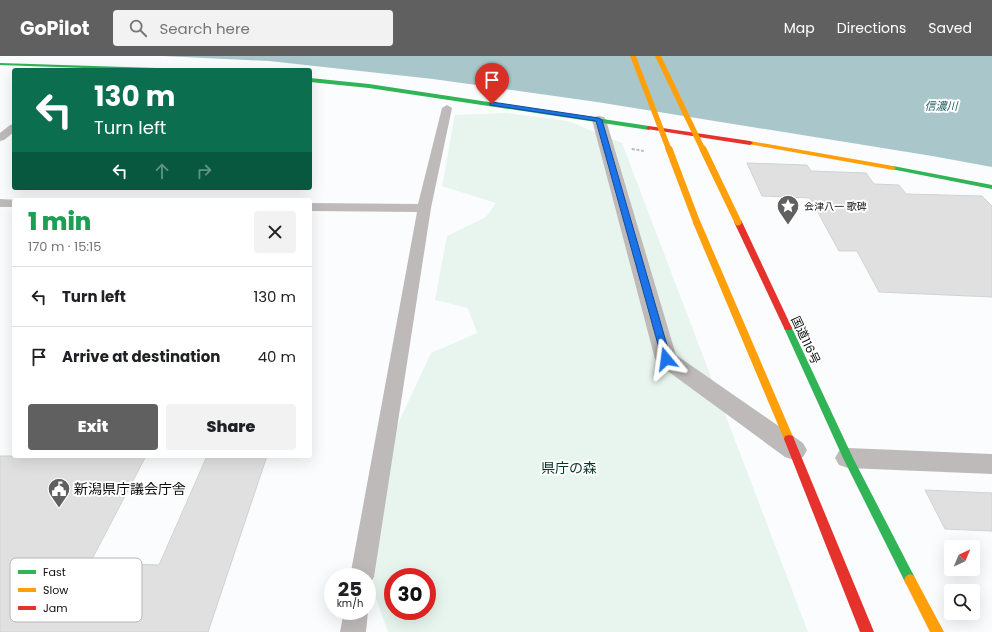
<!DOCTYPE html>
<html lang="en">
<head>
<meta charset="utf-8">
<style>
  :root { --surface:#fff; --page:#f2f2f2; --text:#202124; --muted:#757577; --line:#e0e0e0; --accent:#606061 }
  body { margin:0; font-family:Poppins,"Noto Sans JP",sans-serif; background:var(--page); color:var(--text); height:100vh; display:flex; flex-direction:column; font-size:15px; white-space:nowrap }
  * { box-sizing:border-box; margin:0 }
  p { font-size:13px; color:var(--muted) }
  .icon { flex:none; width:22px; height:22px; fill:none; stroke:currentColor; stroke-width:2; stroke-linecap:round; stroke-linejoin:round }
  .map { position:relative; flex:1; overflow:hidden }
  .sheet { position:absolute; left:12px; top:142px; width:300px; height:260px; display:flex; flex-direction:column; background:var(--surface); border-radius:4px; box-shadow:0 4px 16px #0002 }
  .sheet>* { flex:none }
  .top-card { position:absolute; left:12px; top:12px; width:300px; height:122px; border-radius:4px; box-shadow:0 4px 16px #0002; background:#0b6e4f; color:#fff; overflow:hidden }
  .needle { width:26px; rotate:44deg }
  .buttons { position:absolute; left:944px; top:484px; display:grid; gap:8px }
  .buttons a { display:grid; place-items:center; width:36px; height:36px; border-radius:4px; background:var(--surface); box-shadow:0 4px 16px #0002; font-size:20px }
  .speed { position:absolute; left:324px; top:512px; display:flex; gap:8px; font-size:20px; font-weight:700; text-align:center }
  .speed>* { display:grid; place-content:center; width:52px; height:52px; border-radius:50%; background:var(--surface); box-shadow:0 4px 16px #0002; line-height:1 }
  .speed small { font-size:10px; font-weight:400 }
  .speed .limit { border:6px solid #d22; background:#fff; color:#111 }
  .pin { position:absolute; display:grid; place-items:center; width:34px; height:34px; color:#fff; margin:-41px -17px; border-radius:50% 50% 50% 0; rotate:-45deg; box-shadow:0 0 4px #0007 }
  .pin .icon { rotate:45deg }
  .me { position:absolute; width:44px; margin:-22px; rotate:344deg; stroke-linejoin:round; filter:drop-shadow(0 0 3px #0008) }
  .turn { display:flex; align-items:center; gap:14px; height:84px; padding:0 16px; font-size:18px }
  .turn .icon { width:52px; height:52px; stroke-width:2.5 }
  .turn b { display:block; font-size:28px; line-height:34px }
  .lanes { display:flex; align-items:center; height:38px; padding:0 16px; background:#0003; justify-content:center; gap:20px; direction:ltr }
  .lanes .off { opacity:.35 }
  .round { display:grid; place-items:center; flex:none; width:42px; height:42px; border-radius:4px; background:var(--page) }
  .overview { display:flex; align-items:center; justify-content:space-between; height:68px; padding:0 16px }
  h1 { font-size:24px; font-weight:800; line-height:30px; color:#1e9e55 }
  .action { display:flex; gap:8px; margin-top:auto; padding:8px 16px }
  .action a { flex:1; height:46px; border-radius:4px; background:var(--accent); color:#fff; font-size:16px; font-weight:800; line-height:46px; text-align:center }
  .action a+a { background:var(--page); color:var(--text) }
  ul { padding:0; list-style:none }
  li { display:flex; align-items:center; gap:12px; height:60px; padding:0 16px; border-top:1px solid var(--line) }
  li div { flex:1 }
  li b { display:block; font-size:15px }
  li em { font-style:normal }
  header { display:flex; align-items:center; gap:24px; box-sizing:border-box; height:56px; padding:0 20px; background:var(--accent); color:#fff }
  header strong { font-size:19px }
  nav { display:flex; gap:22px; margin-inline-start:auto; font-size:14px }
  .search { width:280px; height:36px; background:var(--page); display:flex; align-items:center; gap:10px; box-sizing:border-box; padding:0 14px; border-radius:4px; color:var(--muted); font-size:15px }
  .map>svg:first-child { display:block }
  .green { fill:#e7f5ee; fill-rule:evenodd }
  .water { fill:#a9c7cb }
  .building { fill:#e0e0e1; stroke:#d2d2d3 }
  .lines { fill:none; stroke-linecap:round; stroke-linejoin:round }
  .path-far1 { stroke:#c0bebe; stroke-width:1.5; stroke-dasharray:2.5 1; stroke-linecap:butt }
  .path { stroke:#c0bebe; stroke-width:2; stroke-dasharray:3 1.5; stroke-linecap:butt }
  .lane { fill:#bfbaba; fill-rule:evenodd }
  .street { fill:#bfbaba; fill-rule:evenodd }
  .fast { fill:#30b455; fill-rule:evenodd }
  .slow { fill:#ff9f0a; fill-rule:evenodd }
  .jam { fill:#e5322d; fill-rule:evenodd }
  .slow-bridge-far1 { stroke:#ff9f0a; stroke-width:5.5 }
  .slow-bridge { stroke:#ff9f0a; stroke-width:7 }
  .route { fill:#1a73e8; stroke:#114b97 }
  .labels { text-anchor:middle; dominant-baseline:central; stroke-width:4; stroke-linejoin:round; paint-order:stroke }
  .far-poi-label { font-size:10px; fill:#0c0c0d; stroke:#fff; text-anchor:start }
  .far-water-label { font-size:11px; font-style:italic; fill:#205a61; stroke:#fff }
  .street-label { font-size:12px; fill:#0c0c0d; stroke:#fff }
  .near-park-label { font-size:14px; fill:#063725; stroke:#fff }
  .near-poi-label { font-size:14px; fill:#0c0c0d; stroke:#fff; text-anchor:start }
  .key { fill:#fff; stroke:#b6b6b6; stroke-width:1 }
  .key-label { font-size:11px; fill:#0c0c0d }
</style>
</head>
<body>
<header>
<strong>GoPilot</strong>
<div class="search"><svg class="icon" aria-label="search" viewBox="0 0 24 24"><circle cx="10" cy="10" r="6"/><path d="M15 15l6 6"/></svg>Search here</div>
<nav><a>Map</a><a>Directions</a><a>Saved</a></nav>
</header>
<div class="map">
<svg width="992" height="576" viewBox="0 0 992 576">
  <rect width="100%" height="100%" fill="#fbfcfd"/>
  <path class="green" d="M506,57L568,65L622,87L808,576H388L372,531L395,374L431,297L477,277L468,252L435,244L447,180L486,161L496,147L442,130L455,59ZM393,521H427V555H393Z"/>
  <path class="water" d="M163,0H992V111L932,100L597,46L433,23L269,5Z"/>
  <path class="building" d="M747,107L807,109L811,115L866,117L874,128L899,129L906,138L982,140L992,150V241L879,236L857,195H839L810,142L762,140Z
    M0,400H146L90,507L159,509L207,400H267L208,576H0Z
    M925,434L992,437V475L945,473Z"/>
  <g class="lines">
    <path class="path-far1" d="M632,92L633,94"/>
    <path class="path" d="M632,93L644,95"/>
    <path class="lane" d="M447,49L452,52L431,152L374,521L370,528L367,530V521H350L417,156L310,155V147L418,148L442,52Z
      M14,68V76L4,84L0,85V77L10,69Z
      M0,143L18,144H14V151H0Z
      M367,552L368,555L366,576H340L344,555H367Z"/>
    <path class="street" d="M599,60L604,61L606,64L676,299L803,387L807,394L803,401L794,404L785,401L658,308L655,303L592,64L594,61Z
      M848,392L992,398V418L848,412L839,409L835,402L839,395Z"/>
    <path class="fast" d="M0,7L187,13L189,14H141L0,9Z
      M310,22L369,28L649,70L652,72L649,74L369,32L310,26Z
      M893,110L992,129V133L891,113V111Z
      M788,269L792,272L853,402L914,520L916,524L914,528L910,530L906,528L843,402L784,272Z"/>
    <path class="slow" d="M750,85L893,110L896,112L893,114L748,88V86Z
      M694,165H700L701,167L794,383L793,386L789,387L785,386L784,383L693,167Z
      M910,518L914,520L944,576H930L904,524L906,520Z"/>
    <path class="jam" d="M649,70L750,85L753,87L750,89L647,73L646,72Z
      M735,164H741L742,166L792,272L791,274H785L784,272L734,166Z
      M789,379L793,380L794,383L874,576H860L784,383L785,380Z"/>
    <path class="slow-bridge-far1" d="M633,0L669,94
      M658,0L703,94"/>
    <path class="slow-bridge" d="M669,93L697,167
      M703,93L738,166"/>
  </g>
  <path class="route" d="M492,46L599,62L602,64L671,303L670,306H663L662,303L596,65L490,49V47Z"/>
  <defs>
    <g id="sight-pin" transform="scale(1.15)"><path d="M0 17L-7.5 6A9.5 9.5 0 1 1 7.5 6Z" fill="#606061" stroke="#fff"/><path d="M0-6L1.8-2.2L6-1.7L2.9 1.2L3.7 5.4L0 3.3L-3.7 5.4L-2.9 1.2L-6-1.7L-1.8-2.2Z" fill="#fff"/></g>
    <g id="civic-pin" transform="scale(1.15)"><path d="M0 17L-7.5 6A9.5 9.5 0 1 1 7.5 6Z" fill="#606061" stroke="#fff"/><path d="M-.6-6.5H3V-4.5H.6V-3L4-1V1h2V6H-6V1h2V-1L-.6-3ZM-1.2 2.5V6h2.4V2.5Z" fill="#fff"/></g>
  </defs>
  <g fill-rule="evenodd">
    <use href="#sight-pin" x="788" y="150"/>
    <use href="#civic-pin" x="59" y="433"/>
  </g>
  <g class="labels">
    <g class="far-poi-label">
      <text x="804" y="150">会津八一 歌碑</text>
    </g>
    <g class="far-water-label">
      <text x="941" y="50">信濃川</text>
    </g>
    <g class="street-label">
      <text transform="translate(806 284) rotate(65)">国道116号</text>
    </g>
    <g class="near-park-label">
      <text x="569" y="412">県庁の森</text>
    </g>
    <g class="near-poi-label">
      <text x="74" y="433">新潟県庁議会庁舎</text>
    </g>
  </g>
  <rect x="10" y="502" width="132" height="64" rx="6" class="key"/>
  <rect x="18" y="514" width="18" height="4" fill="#30b455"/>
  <rect x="18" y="532" width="18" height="4" fill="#ff9f0a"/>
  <rect x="18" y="550" width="18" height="4" fill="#e5322d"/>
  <g class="key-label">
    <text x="43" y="520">Fast</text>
    <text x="43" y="538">Slow</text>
    <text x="43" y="556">Jam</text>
  </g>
</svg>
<div class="buttons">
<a><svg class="needle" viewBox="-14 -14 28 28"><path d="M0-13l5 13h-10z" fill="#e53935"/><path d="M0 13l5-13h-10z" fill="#757577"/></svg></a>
<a><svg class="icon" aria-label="search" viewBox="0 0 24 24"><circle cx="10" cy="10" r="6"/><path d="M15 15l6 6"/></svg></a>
</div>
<div class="speed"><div>25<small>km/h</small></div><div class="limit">30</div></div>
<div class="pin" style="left:492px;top:48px;background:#d93025"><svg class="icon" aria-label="arrive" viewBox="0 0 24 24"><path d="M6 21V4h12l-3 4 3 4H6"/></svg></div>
<svg class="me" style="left:666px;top:303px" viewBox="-20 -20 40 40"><path d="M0-17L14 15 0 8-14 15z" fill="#1a73e8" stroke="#fff" stroke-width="4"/></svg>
<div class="top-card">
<div class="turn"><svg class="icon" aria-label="left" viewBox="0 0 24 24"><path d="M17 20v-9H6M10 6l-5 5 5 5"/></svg><div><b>130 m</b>Turn left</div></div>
<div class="lanes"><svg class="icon" aria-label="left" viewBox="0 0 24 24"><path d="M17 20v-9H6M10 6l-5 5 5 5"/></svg><svg class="icon off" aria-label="ahead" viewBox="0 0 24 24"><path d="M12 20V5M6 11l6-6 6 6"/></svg><svg class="icon off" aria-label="right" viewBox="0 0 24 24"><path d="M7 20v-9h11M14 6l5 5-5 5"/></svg></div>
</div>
<section class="sheet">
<div class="overview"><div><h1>1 min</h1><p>170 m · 15:15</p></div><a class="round"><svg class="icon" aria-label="close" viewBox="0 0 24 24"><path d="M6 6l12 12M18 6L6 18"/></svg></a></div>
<ul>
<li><svg class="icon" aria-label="left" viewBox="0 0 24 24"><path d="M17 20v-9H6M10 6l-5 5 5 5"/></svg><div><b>Turn left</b></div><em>130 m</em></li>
<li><svg class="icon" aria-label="arrive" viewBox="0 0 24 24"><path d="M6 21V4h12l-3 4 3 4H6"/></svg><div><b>Arrive at destination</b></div><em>40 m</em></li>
</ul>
<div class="action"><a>Exit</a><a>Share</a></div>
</section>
</div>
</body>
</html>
